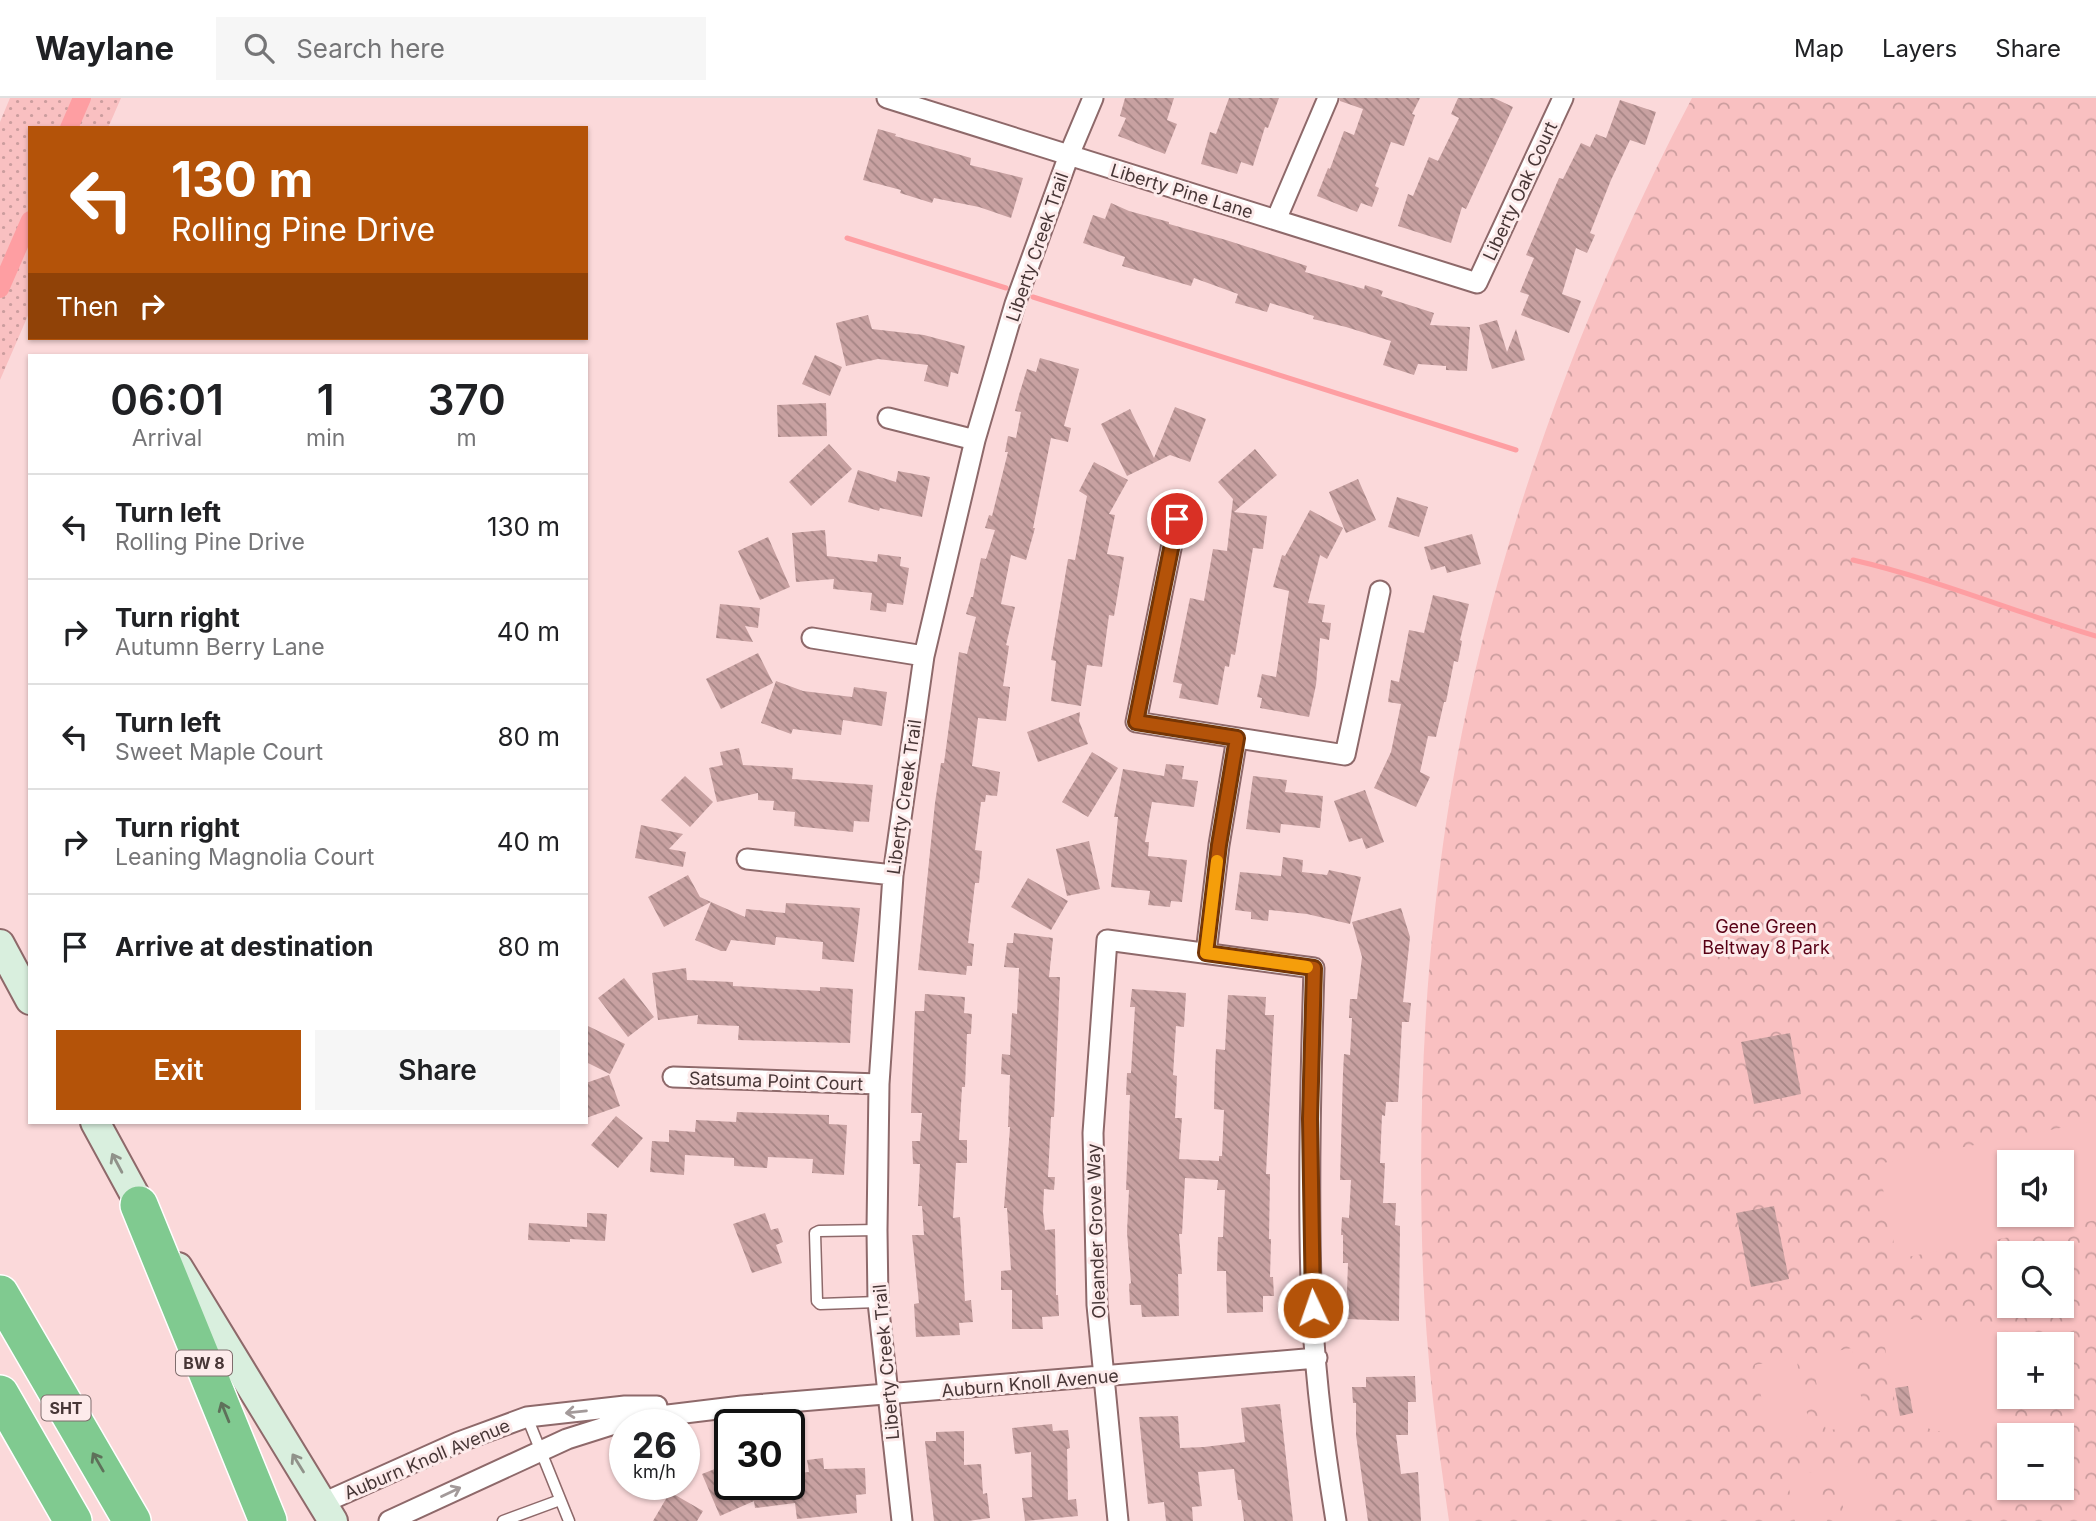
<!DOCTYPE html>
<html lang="en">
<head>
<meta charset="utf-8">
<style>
  :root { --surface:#fff; --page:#f6f6f6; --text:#202124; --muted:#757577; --line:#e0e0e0; --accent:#b45309 }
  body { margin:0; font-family:Inter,sans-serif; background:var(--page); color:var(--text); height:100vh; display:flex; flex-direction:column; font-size:26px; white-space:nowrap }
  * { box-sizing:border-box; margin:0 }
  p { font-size:23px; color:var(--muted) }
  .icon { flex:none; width:38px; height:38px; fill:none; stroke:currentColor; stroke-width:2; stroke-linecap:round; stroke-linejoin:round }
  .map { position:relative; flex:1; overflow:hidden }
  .sheet { position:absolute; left:28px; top:256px; width:560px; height:770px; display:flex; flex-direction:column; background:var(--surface); border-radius:0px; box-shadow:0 2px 5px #0004 }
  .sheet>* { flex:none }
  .guide { position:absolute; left:28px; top:28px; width:560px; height:214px; border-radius:0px; box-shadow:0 2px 5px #0004; background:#b45309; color:#fff; overflow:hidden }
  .fabs { position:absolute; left:1997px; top:1052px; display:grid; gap:14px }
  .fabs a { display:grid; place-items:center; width:77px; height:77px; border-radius:0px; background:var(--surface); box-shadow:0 2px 5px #0004; font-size:35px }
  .speed { position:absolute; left:609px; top:1311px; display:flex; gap:14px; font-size:35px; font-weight:700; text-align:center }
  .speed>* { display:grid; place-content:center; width:91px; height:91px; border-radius:50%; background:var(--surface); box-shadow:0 2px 5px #0004; line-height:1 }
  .speed small { font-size:18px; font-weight:400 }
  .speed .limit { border:4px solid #111; border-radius:10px; background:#fff; color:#111 }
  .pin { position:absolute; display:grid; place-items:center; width:60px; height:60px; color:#fff; margin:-30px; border:4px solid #fff; border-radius:50%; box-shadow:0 2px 7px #0007 }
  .me { position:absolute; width:77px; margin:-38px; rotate:357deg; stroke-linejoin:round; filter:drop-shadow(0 0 5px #0008) }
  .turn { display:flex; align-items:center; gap:24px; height:147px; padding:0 28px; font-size:32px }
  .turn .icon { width:91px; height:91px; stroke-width:2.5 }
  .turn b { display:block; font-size:49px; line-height:60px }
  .then { display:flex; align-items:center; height:66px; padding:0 28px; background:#0003; gap:14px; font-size:26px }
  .eta { display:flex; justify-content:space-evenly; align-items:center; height:119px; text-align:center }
  .eta b { font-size:42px; font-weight:600; line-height:49px }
  .button { display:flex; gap:14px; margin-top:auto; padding:14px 28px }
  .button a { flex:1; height:80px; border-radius:0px; background:var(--accent); color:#fff; font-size:28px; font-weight:600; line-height:80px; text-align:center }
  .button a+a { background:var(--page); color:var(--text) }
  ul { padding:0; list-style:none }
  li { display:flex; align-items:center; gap:21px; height:105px; padding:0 28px; border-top:2px solid var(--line) }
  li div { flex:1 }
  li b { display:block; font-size:26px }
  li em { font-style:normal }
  header { display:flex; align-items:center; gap:42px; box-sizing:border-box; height:98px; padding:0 35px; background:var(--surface); border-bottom:2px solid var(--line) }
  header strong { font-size:33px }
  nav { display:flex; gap:38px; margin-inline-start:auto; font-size:24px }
  .search { width:490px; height:63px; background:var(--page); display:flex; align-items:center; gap:18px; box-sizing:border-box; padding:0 24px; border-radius:0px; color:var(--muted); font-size:26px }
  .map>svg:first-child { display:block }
  .grass { fill:url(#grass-dots) }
  .park { fill:url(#park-crowns); fill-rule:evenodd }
  .garden { fill:#f9c0c1; fill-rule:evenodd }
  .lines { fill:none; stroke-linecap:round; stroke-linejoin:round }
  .stream { stroke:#fe9ea2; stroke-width:5 }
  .canal { stroke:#fe9ea2; stroke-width:18 }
  .building { fill:url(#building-back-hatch) }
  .service-casing { stroke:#8e696a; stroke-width:13 }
  .minor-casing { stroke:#8e696a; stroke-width:23 }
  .secondary-casing { stroke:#8e696a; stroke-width:32 }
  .motorway-casing { stroke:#fff; stroke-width:40 }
  .service { stroke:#fff; stroke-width:10 }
  .minor { stroke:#fff; stroke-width:19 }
  .secondary { stroke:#d9efde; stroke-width:28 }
  .motorway { stroke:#80ca90; stroke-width:37 }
  .oneway { stroke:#90928a }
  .oneway2 { stroke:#5e715a }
  .oneway3 { stroke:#a39a9a }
  .route-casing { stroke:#753606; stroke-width:18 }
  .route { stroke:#b45309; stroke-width:12 }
  .slow { stroke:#f59e0b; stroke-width:12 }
  .labels { text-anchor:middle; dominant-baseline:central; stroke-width:6; stroke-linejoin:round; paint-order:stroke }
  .shield { fill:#fdebeb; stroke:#7e6c6c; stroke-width:2 }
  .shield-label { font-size:16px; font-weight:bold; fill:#473636 }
  .street-label { font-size:18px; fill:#473636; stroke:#fdebeb }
  .park-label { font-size:18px; fill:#580015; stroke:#fdebeb }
</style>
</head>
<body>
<header>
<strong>Waylane</strong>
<div class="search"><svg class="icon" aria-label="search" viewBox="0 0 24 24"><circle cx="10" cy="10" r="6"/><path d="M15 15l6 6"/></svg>Search here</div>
<nav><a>Map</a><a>Layers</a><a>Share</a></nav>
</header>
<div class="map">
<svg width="2096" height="1423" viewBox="0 0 2096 1423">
  <defs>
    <pattern id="grass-dots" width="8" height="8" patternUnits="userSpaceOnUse" patternTransform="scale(1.75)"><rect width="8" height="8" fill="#f9c0c1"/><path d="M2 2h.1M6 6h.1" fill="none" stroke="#cb9d9e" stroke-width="1.8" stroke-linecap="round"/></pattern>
    <pattern id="park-crowns" width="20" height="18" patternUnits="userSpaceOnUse" patternTransform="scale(1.75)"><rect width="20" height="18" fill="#f9c0c1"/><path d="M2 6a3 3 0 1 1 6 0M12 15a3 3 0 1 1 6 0" fill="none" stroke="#cb9d9e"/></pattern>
    <pattern id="building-back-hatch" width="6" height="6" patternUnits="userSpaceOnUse" patternTransform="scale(1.75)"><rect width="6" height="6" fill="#c8a1a1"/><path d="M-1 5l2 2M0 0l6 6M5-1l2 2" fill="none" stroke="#a48484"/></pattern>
  </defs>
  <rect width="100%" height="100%" fill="#fbd9da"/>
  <path class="grass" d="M10,0H121L108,30H30V213L0,282V24Z"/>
  <path class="park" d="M1692,0H2096V1423H1449C1437,1340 1426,1257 1423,1173C1417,1011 1425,848 1452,688C1493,449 1579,214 1692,0ZM2009,1064H2062V1116H2009ZM2009,1155H2062V1208H2009ZM2009,1246H2062V1298H2009ZM2009,1337H2062V1390H2009Z"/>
  <path class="garden" d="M2096,1023V1122L1897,1161L1878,1066ZM2009,1064H2062V1116H2009Z
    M1912,1221L1998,1230C2008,1232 2012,1236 2014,1246H2009V1268L1999,1286L1997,1325L1988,1336L1972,1339L1957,1334L1933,1333L1916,1322L1898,1321L1881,1227Z
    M1852,1250L1866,1325L1826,1333L1811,1258Z
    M1796,1259L1811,1336L1770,1344L1755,1267Z
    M1864,1365L1876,1423H1846L1835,1371Z
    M1817,1373L1827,1423H1795L1787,1379Z"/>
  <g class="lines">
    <path class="stream" d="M847,140L1006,190
      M1033,199L1516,352
      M1853,462C1936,481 2014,514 2096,538"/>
    <path class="canal" d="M69,30L82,0
      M0,191L30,122"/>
  </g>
  <path class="building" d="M1125,0H1174L1167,22L1177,26L1165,56L1118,38L1126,20L1120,18Z
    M1229,0H1279L1268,30L1265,29L1253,68L1241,64L1237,76L1201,66L1210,34L1216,36Z
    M1340,0H1420L1412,16L1415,17L1404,48L1391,44L1375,88L1379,90L1372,109L1361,105L1357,114L1317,98L1328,70L1330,71L1344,33L1354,37L1363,11L1340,3Z
    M1458,0H1494L1513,9L1466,111L1462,109L1451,145L1398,128L1408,96L1413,98L1429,59L1438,63L1459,20L1451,16Z
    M1620,2L1656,14L1645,47L1630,42L1611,82L1590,135L1595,137L1587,155L1576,150L1562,196L1581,203L1569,235L1521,217L1529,197L1520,194L1534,160L1526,157L1559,80L1563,81L1581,45L1590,49L1596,36L1606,40Z
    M878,31L896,36L895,38L971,60L970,67L1023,80L1011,120L979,109L934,100L932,105L900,95L901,92L863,82Z
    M1111,105L1129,113L1169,124V126L1226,142L1307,168L1305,174L1364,191L1365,187L1383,193L1381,198L1434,215L1430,227L1470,229L1467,273L1446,272V268L1418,266L1414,277L1383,267L1391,243L1346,229L1313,221L1314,218L1270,205L1267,214L1235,205L1238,196L1194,180L1191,188L1122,168L1125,159L1083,145L1093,117L1105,121Z
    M868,217L872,231L924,237L965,248L958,276L951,274L948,289L924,283L928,267L878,261L846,268L836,225Z
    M1497,222L1507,254L1516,231L1525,262L1492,271L1479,227Z
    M815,257L842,269L830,298L802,286Z
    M1040,260L1079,271L1064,328L1071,330L1068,344L1051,340L1033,430H1035L1026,462L1011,457L1001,506L1015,509L1006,547L1009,548L1003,588L1010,589L1006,623L978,620L972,668L1000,674L997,698L986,697L985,704H981L975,752L982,753L979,785H975L968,845L974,846L972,868H967L966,877L918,872L935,705L941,665H944L959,554L967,556L976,519L966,516L971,499H973L981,460L986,461L995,432L985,430L989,417L992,418L1008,354H1005L1008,338L1016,340L1021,314L1015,313L1019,297L1027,271L1036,274Z
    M826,305L827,338L778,339L777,307Z
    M1175,309L1206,321L1190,364L1170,357L1127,378L1101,326L1130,311L1154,360Z
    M829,346L852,371L811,408L789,384Z
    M1255,351L1277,377L1234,414L1267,418L1263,451L1253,450L1235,557L1231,556L1229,569L1225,568L1218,607L1179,600L1182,586L1173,584L1190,500L1204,503L1213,451L1227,453L1233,401L1218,384Z
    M1094,364L1128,382L1109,416L1115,417L1107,456L1124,459L1114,518L1109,517L1102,569L1087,567L1081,608L1051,603L1056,563L1051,562L1068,461L1075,462L1087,398L1079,393Z
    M858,372L896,384L898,373L930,379L922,419L880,410L879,413L848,404Z
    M1358,381L1376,422L1346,435L1329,394Z
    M1397,399L1428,409L1419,439L1388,429Z
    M1310,412L1343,430L1327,461L1320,457L1308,505L1325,507L1322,524L1331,525L1329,542L1320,540L1316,587L1309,619L1260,610L1262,600L1257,599L1262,576L1276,579L1289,493L1273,489L1282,457L1285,458Z
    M825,432L827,458L877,464L878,456L901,459L900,468L909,470L903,507L887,505L886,514L870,512L872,495L833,491L834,481L796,484L792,435Z
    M1472,436L1481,466L1447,475L1445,468L1431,472L1424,449Z
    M768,439L790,489L760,502L738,453Z
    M1433,497L1469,506L1460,542L1462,543L1458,564L1454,563L1446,604H1444L1436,639L1428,638L1420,674L1430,679L1416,709L1374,690L1391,654L1401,606L1388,604L1391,582L1399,584L1409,532L1424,535Z
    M720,506L760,510L758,530L745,528L753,544L716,540Z
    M758,555L773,585L721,611L706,581Z
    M776,583L803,593L852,599L854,589L887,594L882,628L843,622L841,637L793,631L791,636L761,625Z
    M1080,614L1079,623L1088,646L1038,664L1027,634Z
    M739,650L743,667L793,670L792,681L873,687L869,724L854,723L853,734L794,728L795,714L773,712L774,703L758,702V695L717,704L709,670L723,667L720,654Z
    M1092,654L1118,670L1088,719L1062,704Z
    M1166,666L1184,668L1182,681L1198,683L1194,709L1152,704L1145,744H1149L1148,758L1187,762L1182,804L1171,803L1170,809L1148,807L1150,793L1111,789L1118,719H1114L1123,671L1164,678Z
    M685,678L713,704L690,729L661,702Z
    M1253,678L1287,682L1285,694L1323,698L1320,730L1281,726L1280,735L1246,731Z
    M1365,692L1384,744L1366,751L1362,740L1349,744L1334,703Z
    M641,727L683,736L669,751L686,754L683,769L635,760Z
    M1089,743L1100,791L1067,798L1056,751Z
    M1283,759L1303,762L1302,774L1327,777L1329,772L1361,779L1350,826L1307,816L1269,812L1268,823L1251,821V814L1235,812L1240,774L1281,778Z
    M688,777L700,799L711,804L664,829L648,799Z
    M1028,780L1068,803L1051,832L1011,809Z
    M711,804L745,819L746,811L785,815L786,805L860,810L854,864L822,861L823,844L776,839L775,847L731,842L726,853H721L695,842Z
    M1401,810L1410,839L1403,904L1411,905L1409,924H1402L1398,1004H1386L1385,1018L1382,1017L1380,1065H1385L1383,1105H1396L1395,1127L1400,1128L1399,1223L1346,1221L1348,1165H1343V1137H1341L1342,1119L1349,1120L1351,1082H1340L1343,975L1344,956L1350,957L1352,920H1349L1350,901H1357L1362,859L1352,824Z
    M1014,835L1053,840L1049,879H1060L1054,1019H1051L1048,1079H1055L1054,1092L1044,1091L1043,1114L1045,1132L1055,1131L1056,1197H1058L1059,1218L1042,1219L1043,1231H1012V1192H1001V1173L1011,1172L1007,1110H1004L1010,1029H1008L1010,977L1001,976L1002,956L1010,957L1012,915L1017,916L1019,870L1004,869L1007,845H1013Z
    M686,870L687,882L733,884V888L820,893V889L853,891L850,945L738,942L739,928L697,926L698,917L658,922L652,875Z
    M624,880L654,919L628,939L598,900Z
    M1132,891L1186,895L1184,929L1176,928L1173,977L1177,978L1175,1020H1182L1179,1061L1219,1063V1058H1222L1224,1012L1214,1011L1215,971L1216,951L1225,952L1228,897L1266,899L1265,917H1274L1266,1076H1270L1269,1141H1271L1270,1179H1273L1274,1198H1263V1214L1227,1215L1226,1173H1217L1218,1139H1223L1225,1092H1217L1218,1082L1185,1080L1182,1136H1179L1182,1176H1178L1179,1218L1142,1219L1141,1207H1130L1129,1186L1131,1185L1127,1134L1129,1092H1126L1130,997H1126L1127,975H1131L1135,909H1130Z
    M925,896L965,899L964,915L972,916L971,936H967L965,989H962L959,1042H967V1065H956L953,1120L960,1119L965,1203L971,1202L973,1224L959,1225L960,1237L916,1239L914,1206L919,1205L912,1137H924L922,1108H918L920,1066H913L912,1043H920L922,1015H911L915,913H924Z
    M586,927L625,946L610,976L586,964Z
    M1790,935L1801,996L1754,1006L1741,944Z
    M609,977L620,1008L586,1020V985Z
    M737,1014L829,1017V1026L847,1027L844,1077L812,1075L813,1061L768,1059L767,1070L734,1068V1060L685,1057L684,1077L650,1074L652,1043L669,1044V1032L695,1034L696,1022L736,1024Z
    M616,1018L643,1040L618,1070L591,1047Z
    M1774,1108L1789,1181L1751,1189L1736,1115Z
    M587,1115L607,1116L605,1143L570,1141V1144L528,1142L529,1125L587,1129Z
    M765,1115L771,1132L778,1130L783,1144L776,1147L782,1165L752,1175L733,1126Z
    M1415,1278L1416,1304H1408V1337H1396L1401,1376L1418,1374L1421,1423H1368L1356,1337V1305H1353L1352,1289H1366V1279Z
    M1908,1288L1913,1315L1900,1318L1895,1290Z
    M1280,1306L1293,1423H1244L1241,1402H1238L1234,1371L1198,1374L1202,1408L1192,1409L1193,1423H1166L1164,1404L1148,1406L1139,1319L1178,1318L1180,1350L1204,1349L1245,1344L1241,1310Z
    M1052,1326L1053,1333L1068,1332L1070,1350L1067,1351L1068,1402L1076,1401L1078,1418L1025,1423L1022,1400L1032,1399L1031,1354L1015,1356L1012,1330Z
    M964,1333V1367L981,1366L983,1396L987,1395L990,1420L968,1423H934L925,1343H936V1334Z
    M823,1360L824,1371L865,1370L866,1396L856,1397L857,1415L797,1421L795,1405L755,1410L754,1403L720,1418L702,1376L730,1365V1386H792L791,1376L809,1374L807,1362Z
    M670,1394L703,1413L697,1423H653Z"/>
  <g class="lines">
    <g class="service-casing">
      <path id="service" d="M877,1132L819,1133L815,1135L817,1203L820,1206L878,1204
        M527,1319L569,1423
        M503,1423L560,1402"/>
    </g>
    <g class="minor-casing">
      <path id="minor" d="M887,0L1477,185L1563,0
        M1276,122L1328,0
        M888,320L975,342
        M1177,421L1136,624L1345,657L1380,493
        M812,540L924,558
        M747,761L893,777
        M1206,855L1219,747L1237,640
        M673,979L879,986
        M323,1405L459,1344L527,1319L625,1308H657
        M389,1423L567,1341L627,1322L742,1308L1317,1260
        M902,1423L878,1204L877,1132L879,986L893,777L924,558L975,342L1015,206L1069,57L1093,0
        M1118,1423L1097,1207L1093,1035L1107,842L1314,870C1311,974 1308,1080 1311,1184C1313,1264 1323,1344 1336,1423"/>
    </g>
    <g class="secondary-casing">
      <path id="secondary" d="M0,846L30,902
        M95,1024L149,1123
        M178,1169L333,1423"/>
    </g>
    <g class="motorway-casing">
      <path id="motorway" d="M139,1107L268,1423
        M0,1196L132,1423
        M0,1296L73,1423"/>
    </g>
    <use href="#service" class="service"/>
    <use href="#minor" class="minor"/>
    <use href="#secondary" class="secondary"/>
    <use href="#motorway" class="motorway"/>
  </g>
  <defs><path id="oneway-shaft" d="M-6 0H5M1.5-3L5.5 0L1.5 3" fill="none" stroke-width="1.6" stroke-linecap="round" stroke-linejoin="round" transform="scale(1.75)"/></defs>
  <g class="oneway">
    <use href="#oneway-shaft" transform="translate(117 1065) rotate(-118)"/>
    <use href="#oneway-shaft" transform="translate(298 1365) rotate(-122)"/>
  </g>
  <g class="oneway2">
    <use href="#oneway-shaft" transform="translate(225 1314) rotate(-112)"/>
    <use href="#oneway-shaft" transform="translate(98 1364) rotate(-120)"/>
  </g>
  <g class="oneway3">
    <use href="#oneway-shaft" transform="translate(576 1314) rotate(174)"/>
    <use href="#oneway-shaft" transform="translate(451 1394) rotate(-25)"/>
  </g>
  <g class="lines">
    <g class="route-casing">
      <path id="route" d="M1177,421L1136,624L1237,640L1219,747L1206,855L1314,870L1310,1021L1313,1210"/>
    </g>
    <use href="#route" class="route"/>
    <path class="slow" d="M1217,763L1206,855L1307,869"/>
  </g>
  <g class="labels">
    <g class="shield">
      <rect x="176" y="1252.5" width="56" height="25" rx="5"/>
      <rect x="41.5" y="1297.5" width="49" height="25" rx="5"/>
    </g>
    <g class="shield-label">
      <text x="204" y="1265">BW 8</text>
      <text x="66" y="1310">SHT</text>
    </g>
    <g class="street-label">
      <text transform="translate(1182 93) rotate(17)">Liberty Pine Lane</text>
      <text transform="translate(1520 93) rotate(-65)">Liberty Oak Court</text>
      <text transform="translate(1037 149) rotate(-71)">Liberty Creek Trail</text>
      <text transform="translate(904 699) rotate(-82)">Liberty Creek Trail</text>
      <text transform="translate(776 983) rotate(2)">Satsuma Point Court</text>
      <text transform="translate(1096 1133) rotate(-92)">Oleander Grove Way</text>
      <text transform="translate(886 1264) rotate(-95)">Liberty Creek Trail</text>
      <text transform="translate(1030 1285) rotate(-5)">Auburn Knoll Avenue</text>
      <text transform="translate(427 1361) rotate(-23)">Auburn Knoll Avenue</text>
    </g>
    <g class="park-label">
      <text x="1766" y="828">Gene Green<tspan x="1766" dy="21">Beltway 8 Park</tspan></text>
    </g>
  </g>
</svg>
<div class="fabs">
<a><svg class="icon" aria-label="sound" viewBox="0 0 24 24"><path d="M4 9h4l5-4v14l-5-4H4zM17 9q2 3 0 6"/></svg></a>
<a><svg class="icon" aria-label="search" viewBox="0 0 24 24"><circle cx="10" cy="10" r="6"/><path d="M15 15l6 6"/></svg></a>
<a>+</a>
<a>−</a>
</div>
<div class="speed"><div>26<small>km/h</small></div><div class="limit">30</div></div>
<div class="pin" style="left:1177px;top:421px;background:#d93025"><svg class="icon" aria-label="arrive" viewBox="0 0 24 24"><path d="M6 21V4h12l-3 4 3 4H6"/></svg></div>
<svg class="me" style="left:1313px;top:1210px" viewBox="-20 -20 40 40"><circle r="17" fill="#b45309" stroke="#fff" stroke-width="3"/><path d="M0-11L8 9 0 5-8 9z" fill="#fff"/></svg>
<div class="guide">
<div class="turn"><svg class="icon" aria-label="left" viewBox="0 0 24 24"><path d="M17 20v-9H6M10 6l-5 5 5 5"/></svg><div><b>130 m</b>Rolling Pine Drive</div></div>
<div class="then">Then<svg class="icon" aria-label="right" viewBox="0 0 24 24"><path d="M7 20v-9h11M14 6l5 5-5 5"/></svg></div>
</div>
<section class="sheet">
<div class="eta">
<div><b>06:01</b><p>Arrival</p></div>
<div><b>1</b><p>min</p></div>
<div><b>370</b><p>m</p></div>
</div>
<ul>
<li><svg class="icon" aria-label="left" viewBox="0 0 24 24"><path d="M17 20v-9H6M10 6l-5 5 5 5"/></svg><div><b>Turn left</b><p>Rolling Pine Drive</p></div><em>130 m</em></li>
<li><svg class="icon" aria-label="right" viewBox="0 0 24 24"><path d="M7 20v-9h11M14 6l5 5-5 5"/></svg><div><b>Turn right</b><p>Autumn Berry Lane</p></div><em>40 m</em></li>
<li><svg class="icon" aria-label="left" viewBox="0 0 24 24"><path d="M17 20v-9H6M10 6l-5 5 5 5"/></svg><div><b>Turn left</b><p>Sweet Maple Court</p></div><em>80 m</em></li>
<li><svg class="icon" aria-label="right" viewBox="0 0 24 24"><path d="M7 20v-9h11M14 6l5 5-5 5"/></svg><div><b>Turn right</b><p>Leaning Magnolia Court</p></div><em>40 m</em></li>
<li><svg class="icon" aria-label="arrive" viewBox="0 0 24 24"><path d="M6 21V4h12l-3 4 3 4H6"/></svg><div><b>Arrive at destination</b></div><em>80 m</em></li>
</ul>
<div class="button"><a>Exit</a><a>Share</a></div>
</section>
</div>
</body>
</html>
